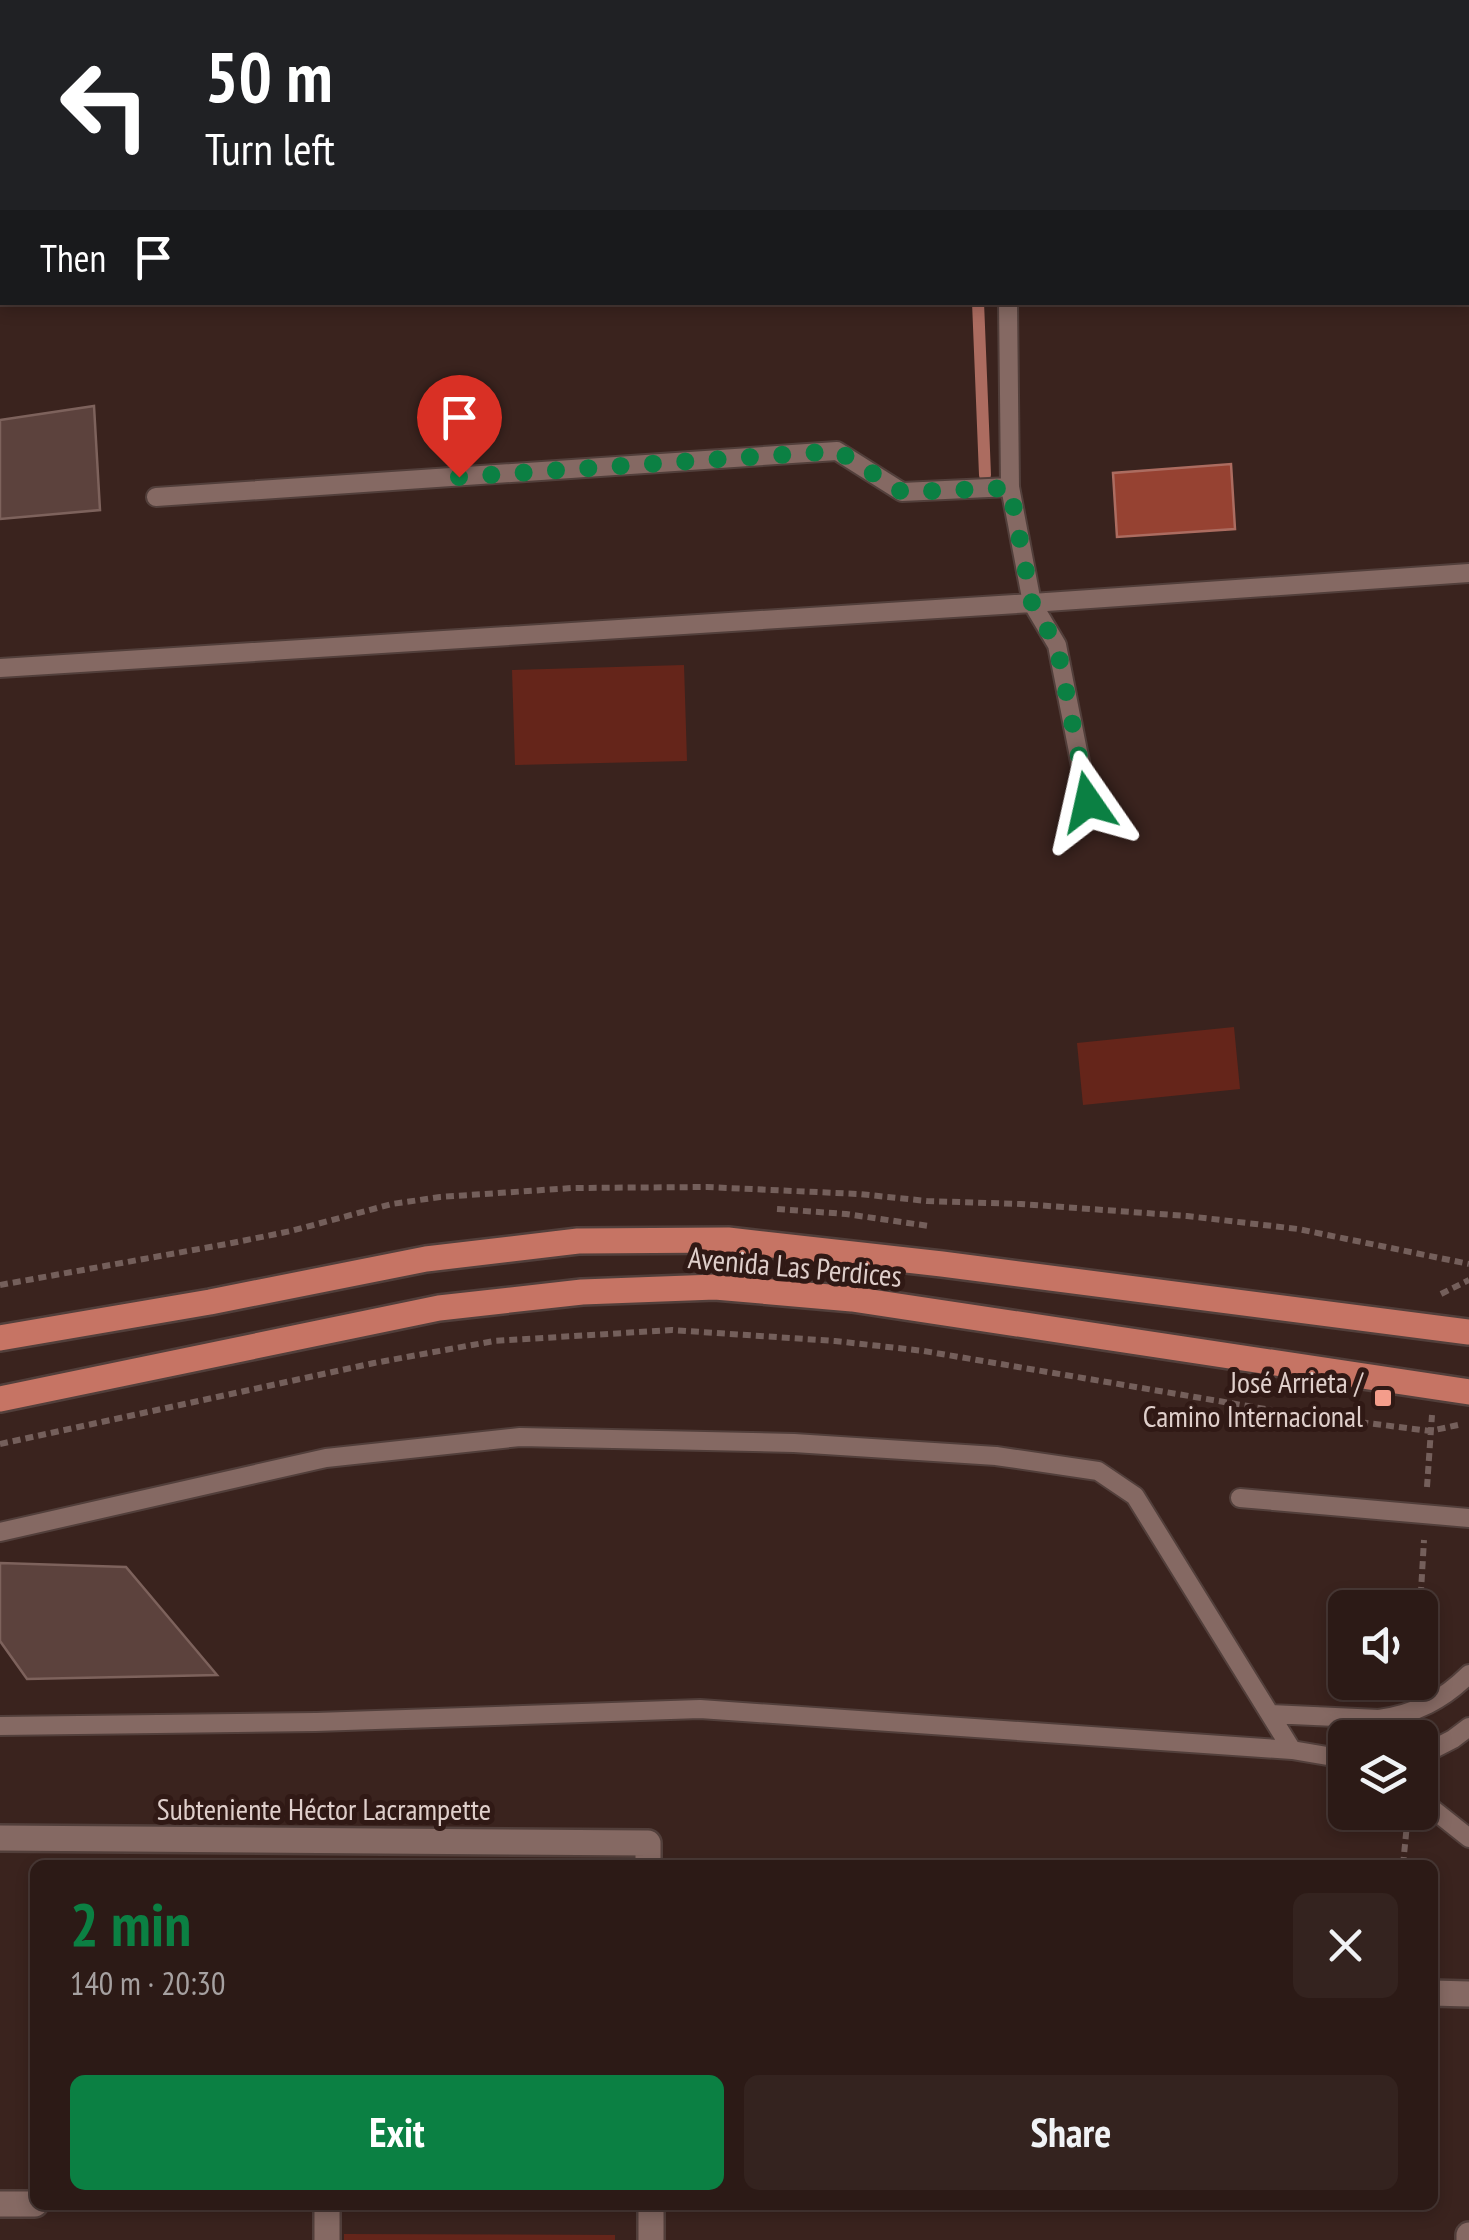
<!DOCTYPE html>
<html lang="en">
<head>
<meta charset="utf-8">
<style>
  :root { --surface:#2c1a16; --page:#34231f; --text:#f1f3f6; --muted:#a6a1a1; --line:#483835; --accent:#0b8043 }
  body { margin:0; font-family:"PT Sans Narrow",sans-serif; background:var(--page); color:var(--text); height:100vh; display:flex; flex-direction:column; font-size:38px; white-space:nowrap }
  * { box-sizing:border-box; margin:0 }
  p { font-size:32px; color:var(--muted) }
  .icon { flex:none; width:55px; height:55px; fill:none; stroke:currentColor; stroke-width:2; stroke-linecap:round; stroke-linejoin:round }
  .map { position:relative; flex:1; overflow:hidden }
  .details { position:absolute; left:30px; top:1860px; width:1408px; height:350px; display:flex; flex-direction:column; background:var(--surface); border-radius:15px; box-shadow:0 5px 15px #0003,0 0 0 2px var(--line) }
  .details>* { flex:none }
  .top-card { position:absolute; left:0px; top:0px; width:1470px; height:305px; box-shadow:0 5px 15px #0003,0 0 0 2px var(--line); background:#202124; color:#fff; overflow:hidden }
  .controls { position:absolute; left:1328px; top:1590px; display:grid; gap:20px }
  .controls a { display:grid; place-items:center; width:110px; height:110px; border-radius:15px; background:var(--surface); box-shadow:0 5px 15px #0003,0 0 0 2px var(--line); font-size:50px }
  .pin { position:absolute; display:grid; place-items:center; width:85px; height:85px; color:#fff; margin:-102px -42px; border-radius:50% 50% 50% 0; rotate:-45deg; box-shadow:0 0 10px #0007 }
  .pin .icon { rotate:45deg }
  .me { position:absolute; width:110px; margin:-55px; rotate:349deg; stroke-linejoin:round; filter:drop-shadow(0 0 8px #0008) }
  .turn { display:flex; align-items:center; gap:35px; height:210px; padding:0 40px; font-size:45px }
  .turn .icon { width:130px; height:130px; stroke-width:2.5 }
  .turn b { display:block; font-size:70px; line-height:85px }
  .then { display:flex; align-items:center; height:95px; padding:0 40px; background:#0003; gap:20px; font-size:38px }
  .round { display:grid; place-items:center; flex:none; width:105px; height:105px; border-radius:15px; background:var(--page) }
  .overview { display:flex; align-items:center; justify-content:space-between; height:170px; padding:0 40px }
  h1 { font-size:60px; font-weight:700; line-height:75px; color:var(--accent) }
  .cta { display:flex; gap:20px; margin-top:auto; padding:20px 40px }
  .cta a { flex:1; height:115px; border-radius:15px; background:var(--accent); color:#fff; font-size:40px; font-weight:700; line-height:115px; text-align:center }
  .cta a+a { background:var(--page); color:var(--text) }
  .map>svg:first-child { display:block }
  .green { fill:#65251a }
  .water { fill:#964232; stroke:#ac6c60; stroke-width:2.5 }
  .lines { fill:none; stroke-linecap:round; stroke-linejoin:round }
  .stream { stroke:#ac6c60; stroke-width:12 }
  .building { fill:#5c423d; stroke:#7d625c; stroke-width:2.5 }
  .service-casing { stroke:#523f3b; stroke-width:22 }
  .minor-casing { stroke:#523f3b; stroke-width:30 }
  .secondary-casing { stroke:#523f3b; stroke-width:30 }
  .primary-casing { stroke:#523f3b; stroke-width:30 }
  .path { stroke:#745f5b; stroke-width:6; stroke-dasharray:8 5; stroke-linecap:butt }
  .service { stroke:#856963; stroke-width:18 }
  .minor { stroke:#856963; stroke-width:25 }
  .secondary { stroke:#856963; stroke-width:25 }
  .primary { stroke:#c67464; stroke-width:25 }
  .route { stroke:#0b8043; stroke-width:18; stroke-dasharray:0 32.4 }
  .poi-dot { fill:#f49d8b; stroke:#301915; stroke-width:4 }
  .labels { text-anchor:middle; dominant-baseline:central; stroke-width:10; stroke-linejoin:round; paint-order:stroke }
  .street-label { font-size:30px; fill:#dfcfcb; stroke:#301915 }
  .poi-label { font-size:30px; fill:#dfcfcb; stroke:#301915; text-anchor:end }
</style>
</head>
<body>
<div class="map">
<svg width="1469" height="2240" viewBox="0 0 1469 2240">
  <rect width="100%" height="100%" fill="#3a231e"/>
  <path class="green" d="M684,665L687,761L515,765L512,670Z
    M1234,1027L1240,1089L1083,1105L1077,1043Z
    M344,2234L615,2235V2240H344Z"/>
  <path class="water" d="M1231,464L1235,529L1117,537L1113,473Z"/>
  <g class="lines">
    <path class="stream" d="M959,0V2
      M978,302L985,475"/>
  </g>
  <path class="building" d="M94,406L100,510L0,519V420Z
    M0,1563L126,1567L217,1675L27,1679L0,1641Z"/>
  <g class="lines">
    <g class="service-casing">
      <path id="service" d="M1006,0V2
        M1008,302L1010,487L1032,603L1469,573
        M156,497L837,451L902,492L1010,487
        M0,668L1032,603L1057,645L1088,802
        M1240,1498L1469,1518
        M0,1532L326,1458L520,1437L794,1443L996,1456L1098,1471L1135,1496L1292,1750
        M1270,1714L1379,1719C1415,1714 1443,1700 1469,1674
        M0,1726L316,1722L700,1709L1292,1750L1345,1759
        M1420,1756L1453,1739L1469,1727
        M1420,1799L1469,1838"/>
    </g>
    <g class="minor-casing">
      <path id="minor" d="M0,1838L648,1843V1865
        M1432,1993L1469,1994
        M0,2204H35
        M327,2205V2240
        M651,2205V2240"/>
    </g>
    <g class="secondary-casing">
      <path id="secondary" d="M1469,2240V2235"/>
    </g>
    <g class="primary-casing">
      <path id="primary" d="M0,1338L210,1302L426,1259L578,1241L728,1240L942,1264L1469,1332
        M0,1399L439,1308L582,1292L715,1287L852,1299L1469,1392"/>
    </g>
    <path class="path" d="M777,1209L846,1214L929,1226
      M0,1285L232,1243L291,1231L392,1204L440,1197L572,1188L707,1187L859,1194L927,1201L1021,1204L1187,1216L1298,1229L1469,1264
      M1441,1294L1469,1280
      M0,1444L374,1363L494,1341L672,1330L835,1341L924,1351L1289,1413L1430,1431L1458,1425
      M1427,1487L1432,1415
      M1420,1608L1424,1540
      M1403,1865L1407,1824"/>
    <use href="#service" class="service"/>
    <use href="#minor" class="minor"/>
    <use href="#secondary" class="secondary"/>
    <use href="#primary" class="primary"/>
  </g>
  <g class="lines">
    <path class="route" d="M459,477L838,451L902,492L1010,488L1032,603L1057,646L1088,802"/>
  </g>
  <rect class="poi-dot" x="1373" y="1388" width="20" height="20" rx="5"/>
  <g class="labels">
    <g class="street-label">
      <text transform="translate(795 1266) rotate(5)">Avenida Las Perdices</text>
      <text x="324" y="1808">Subteniente Héctor Lacrampette</text>
    </g>
    <g class="poi-label">
      <text x="1363" y="1381">José Arrieta /<tspan x="1363" dy="34">Camino Internacional</tspan></text>
    </g>
  </g>
</svg>
<div class="controls">
<a><svg class="icon" aria-label="sound" viewBox="0 0 24 24"><path d="M4 9h4l5-4v14l-5-4H4zM17 9q2 3 0 6"/></svg></a>
<a><svg class="icon" aria-label="layers" viewBox="0 0 24 24"><path d="M12 4l9 5-9 5-9-5zM3 14l9 5 9-5"/></svg></a>
</div>
<div class="pin" style="left:459px;top:477px;background:#d93025"><svg class="icon" aria-label="arrive" viewBox="0 0 24 24"><path d="M6 21V4h12l-3 4 3 4H6"/></svg></div>
<svg class="me" style="left:1088px;top:802px" viewBox="-20 -20 40 40"><path d="M0-17L14 15 0 8-14 15z" fill="#0b8043" stroke="#fff" stroke-width="4"/></svg>
<div class="top-card">
<div class="turn"><svg class="icon" aria-label="left" viewBox="0 0 24 24"><path d="M17 20v-9H6M10 6l-5 5 5 5"/></svg><div><b>50 m</b>Turn left</div></div>
<div class="then">Then<svg class="icon" aria-label="arrive" viewBox="0 0 24 24"><path d="M6 21V4h12l-3 4 3 4H6"/></svg></div>
</div>
<section class="details">
<div class="overview"><div><h1>2 min</h1><p>140 m · 20:30</p></div><a class="round"><svg class="icon" aria-label="close" viewBox="0 0 24 24"><path d="M6 6l12 12M18 6L6 18"/></svg></a></div>
<div class="cta"><a>Exit</a><a>Share</a></div>
</section>
</div>
</body>
</html>
